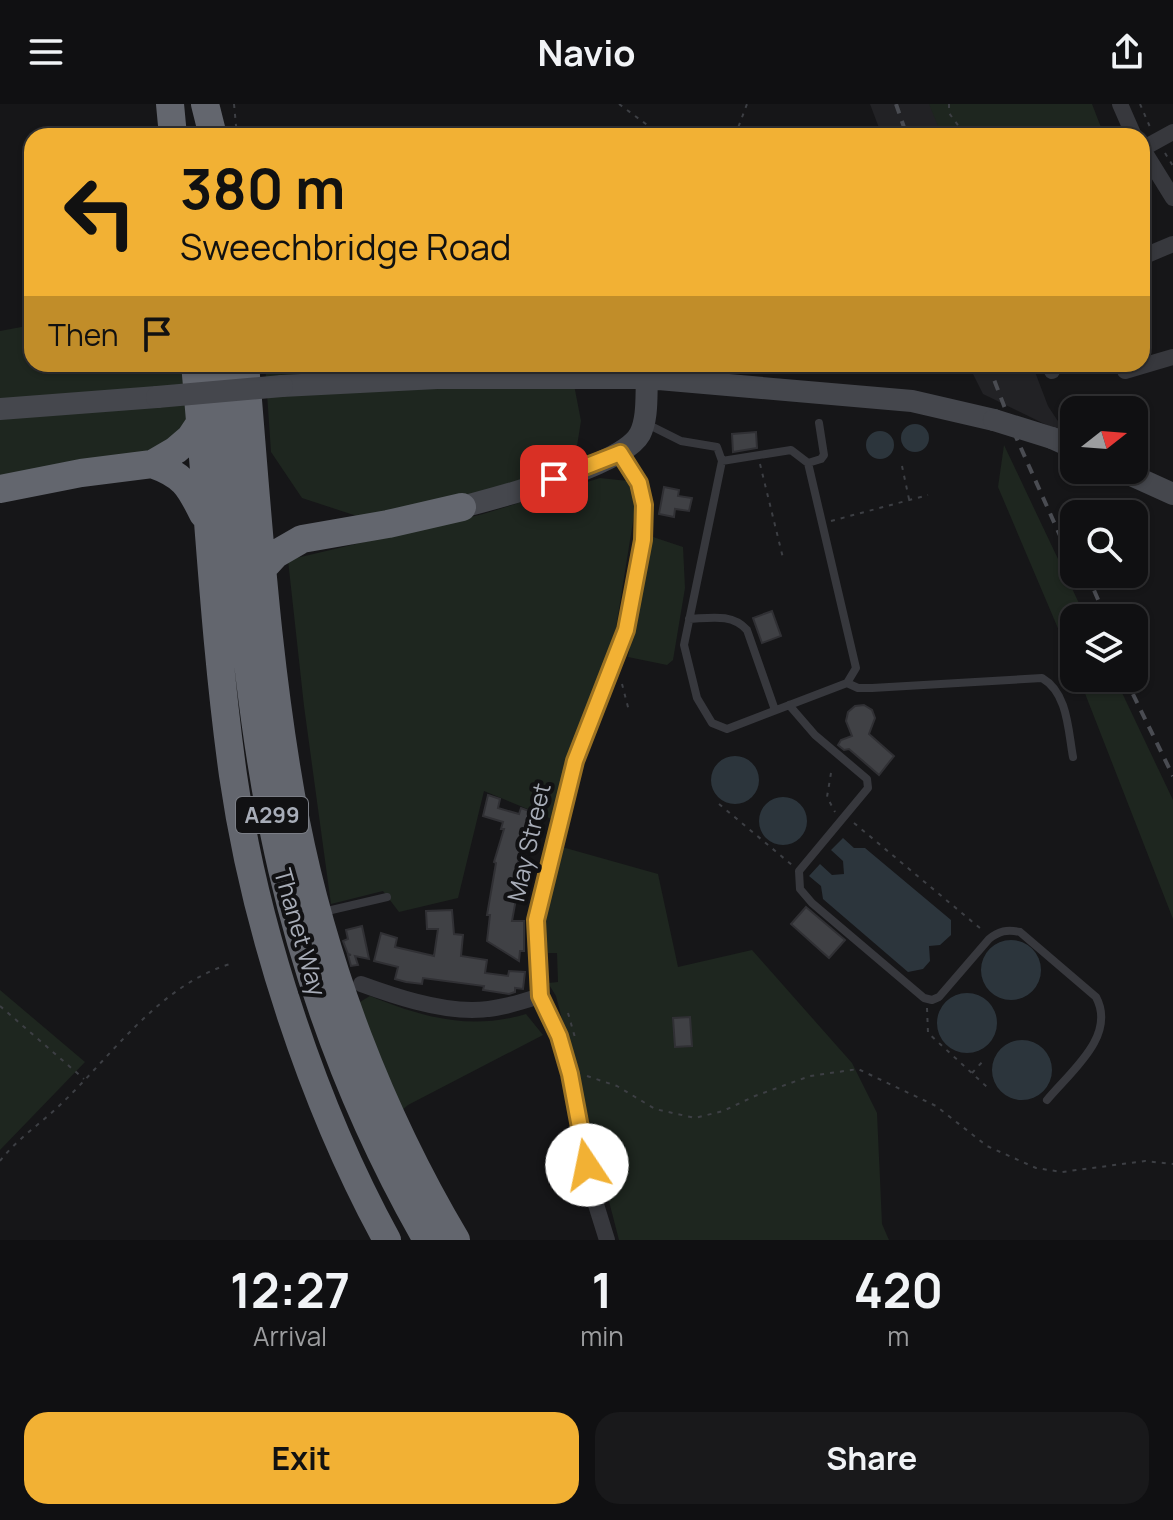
<!DOCTYPE html>
<html lang="en">
<head>
<meta charset="utf-8">
<style>
  :root { --surface:#101012; --page:#19191b; --text:#f1f3f6; --muted:#9c9d9f; --line:#303032; --accent:#f2b134 }
  body { margin:0; font-family:Manrope,sans-serif; background:var(--page); color:var(--text); height:100vh; display:flex; flex-direction:column; font-size:30px; white-space:nowrap }
  * { box-sizing:border-box; margin:0 }
  p { font-size:26px; color:var(--muted) }
  .icon { flex:none; width:44px; height:44px; fill:none; stroke:currentColor; stroke-width:2; stroke-linecap:round; stroke-linejoin:round }
  .map { position:relative; height:1136px; overflow:hidden }
  .drawer { display:flex; flex-direction:column; background:var(--surface); flex:1 }
  .drawer>* { flex:none }
  .guide { position:absolute; left:24px; top:24px; width:1126px; height:244px; border-radius:24px; box-shadow:0 2px 6px #0004,0 0 0 2px var(--line); background:#f2b134; color:#111; overflow:hidden }
  .needle { width:52px; rotate:73deg }
  .tools { position:absolute; left:1060px; top:292px; display:grid; gap:16px }
  .tools a { display:grid; place-items:center; width:88px; height:88px; border-radius:16px; background:var(--surface); box-shadow:0 2px 6px #0004,0 0 0 2px var(--line); font-size:40px }
  .pin { position:absolute; display:grid; place-items:center; width:68px; height:68px; color:#fff; margin:-34px; border-radius:16px; box-shadow:0 4px 12px #0006 }
  .me { position:absolute; width:88px; margin:-44px; rotate:349deg; stroke-linejoin:round; filter:drop-shadow(0 0 6px #0008) }
  .turn { display:flex; align-items:center; gap:28px; height:168px; padding:0 24px; font-size:36px }
  .turn .icon { width:104px; height:104px; stroke-width:2.5 }
  .turn b { display:block; font-size:56px; line-height:68px }
  .then { display:flex; align-items:center; height:76px; padding:0 24px; background:#0003; gap:16px; font-size:30px }
  .eta { display:flex; justify-content:space-evenly; align-items:center; height:136px; text-align:center }
  .eta b { font-size:48px; font-weight:700; line-height:56px }
  .primary-button { display:flex; gap:16px; margin-top:auto; padding:16px 24px }
  .primary-button a { flex:1; height:92px; border-radius:24px; background:var(--accent); color:#111; font-size:32px; font-weight:700; line-height:92px; text-align:center }
  .primary-button a+a { background:var(--page); color:var(--text) }
  header { display:flex; justify-content:space-between; align-items:center; height:104px; padding:0 24px; background:var(--surface); font-size:36px; font-weight:700 }
  .map>svg:first-child { display:block }
  .built { fill:#222225 }
  .green { fill:#1e261f }
  .water { fill:#2c353c }
  .building { fill:#404145; stroke:#303034; stroke-width:2 }
  .lines { fill:none; stroke-linecap:round; stroke-linejoin:round }
  .path { stroke:#3d3f44; stroke-width:2; stroke-dasharray:4 6; stroke-linecap:butt }
  .lane { stroke:#37383d; stroke-width:8 }
  .street { stroke:#37383d; stroke-width:16 }
  .secondary { stroke:#45474d; stroke-width:22 }
  .highway { stroke:#63666e; stroke-width:28 }
  .rail { stroke:#4a4c52; stroke-width:4; stroke-dasharray:10 8; stroke-linecap:butt }
  .secondary-bridge { stroke:#45474d; stroke-width:22 }
  .route-casing { stroke:#9d7322; stroke-width:20 }
  .route { stroke:#f2b134; stroke-width:14 }
  .labels { text-anchor:middle; dominant-baseline:central; stroke-width:8; stroke-linejoin:round; paint-order:stroke }
  .shield { fill:#111113; stroke:#7b7e86; stroke-width:2 }
  .shield-label { font-size:22px; font-weight:bold; fill:#a8adb8 }
  .street-label { font-size:24px; fill:#a8adb8; stroke:#111113 }
</style>
</head>
<body>
<header><svg class="icon" aria-label="menu" viewBox="0 0 24 24"><path d="M4 6h16M4 12h16M4 18h16"/></svg>Navio<svg class="icon" aria-label="share" viewBox="0 0 24 24"><path d="M12 15V3M7 8l5-5 5 5M5 13v7h14v-7"/></svg></header>
<div class="map">
<svg width="1173" height="1136" viewBox="0 0 1173 1136">
  <rect width="100%" height="100%" fill="#161618"/>
  <path class="built" d="M870,0H933L944,32H882Z
    M968,260H1032L1048,302L1067,331L983,290Z"/>
  <path class="green" d="M929,0H1092L1102,26L1083,32H942Z
    M32,221V260H185L189,327L167,343L0,377V227Z
    M265,260H570L581,317L577,342L520,376L460,394L366,415L302,394L271,348Z
    M1004,341L1086,514H1074V562L998,383Z
    M600,374L628,377L635,405L616,524L552,715L484,687L458,794L399,808L383,787L331,800L304,602L288,456L483,410Z
    M650,432L683,443L685,484L673,556L667,561L628,553Z
    M1079,574H1115L1173,696V815Z
    M562,743L658,770L678,863L752,846L852,959L877,1009L882,1120L889,1136H619L556,892L548,879L558,878L557,849H548L544,812Z
    M0,886L85,958L0,1046Z
    M370,892C422,913 470,927 526,910L543,931L408,1001L400,1008L353,902Z"/>
  <path class="water" d="M901 334a14 14 0 1 1 28 0a14 14 0 1 1-28 0Z
    M866 341a14 14 0 1 1 28 0a14 14 0 1 1-28 0Z
    M711 676a24 24 0 1 1 48 0a24 24 0 1 1-48 0Z
    M759 717a24 24 0 1 1 48 0a24 24 0 1 1-48 0Z
    M843,734L854,744H865L951,816V831L940,841L929,842L930,857L923,865L908,868L823,795L821,782L809,772L820,760L832,771L844,770L843,757L831,746Z
    M981 866a30 30 0 1 1 60 0a30 30 0 1 1-60 0Z
    M937 919a30 30 0 1 1 60 0a30 30 0 1 1-60 0Z
    M992 966a30 30 0 1 1 60 0a30 30 0 1 1-60 0Z"/>
  <path class="building" d="M756,328L757,344L733,348L732,330Z
    M664,383L679,386L678,392L692,394L689,407L675,405L674,413L659,410Z
    M772,507L781,532L762,539L753,514Z
    M864,601L872,606L875,614L869,630L894,652L879,671L849,645L844,646L838,641L841,636L852,632L846,617L848,608L855,602Z
    M488,691L500,695L498,704L519,710L521,704L532,708L518,759L512,794L516,795L512,817H524V847H520L519,857L487,837L490,811H487L496,759L494,758L504,725H501L503,718L483,712Z
    M806,803L845,836L829,854L791,820Z
    M452,806L454,830L463,831L461,852L487,856L485,869L508,872L509,867L525,868L523,885L515,884V888L509,890L483,886L484,882L423,874L422,880L406,878L395,875L398,863L374,857L381,829L397,834L395,843L434,852L438,825H427L426,807Z
    M362,822L369,855L355,852L358,861L351,862L348,851H351L348,850L343,837L348,835L346,826Z
    M690,913L692,942L675,943L673,914Z"/>
  <g class="lines">
    <path class="path" d="M234,0L237,32
      M619,0L662,32
      M949,0V9L966,32
      M1140,0L1150,23
      M735,32L747,0
      M1165,49L1173,62
      M760,360L783,454
      M902,362L909,395
      M831,417L928,391
      M622,580L629,607
      M831,669L827,693L835,708
      M719,700L792,761
      M854,719L981,825
      M0,902L84,975
      M927,904L928,929L987,983
      M568,909L576,937
      M972,969L985,955
      M587,972L617,982L655,1005L695,1014L723,1007L755,992L810,972L858,965L936,1002L987,1042L1036,1064L1062,1068L1145,1057L1173,1060
      M0,1057C16,1036 40,1020 59,1002C112,952 158,882 230,860"/>
    <path class="lane" d="M645,319L681,337L717,343L722,357L684,541L697,594L712,619L727,625L847,579L856,564L808,359L791,346L722,357
      M808,359L821,355L824,351L819,319
      M689,515C710,514 732,509 747,526L775,606
      M847,579L858,584H872L1042,574C1068,589 1068,626 1073,653
      M789,601L815,631L867,675L868,684L799,767L800,785L812,799L924,894L932,896L939,893L989,835C999,827 1007,825 1020,828L1096,893C1117,932 1070,968 1047,996
      M323,808L387,793"/>
    <path class="street" d="M1120,0L1134,32
      M1142,44L1173,94
      M1142,45L1173,28
      M1142,153L1173,140
      M1049,260L1052,267
      M1125,267L1173,253
      M361,880C394,892 436,906 472,906C496,906 518,899 540,892
      M607,1136L593,1091L570,970L559,932L540,892L536,816L575,657L626,526L643,436L644,401L639,379L620,349"/>
    <path class="secondary" d="M282,282L437,274H647L912,297L994,316
      M0,305L157,293
      M1052,334L1074,344
      M1120,366L1173,390
      M462,403C499,393 623,362 640,330C648,314 646,292 647,274"/>
    <path class="highway" d="M170,0L173,32
      M205,0L213,32
      M195,260C208,397 214,535 233,671C255,824 313,1001 387,1136
      M221,260C237,426 244,603 282,765C312,894 361,1021 427,1136
      M245,260C258,413 267,568 296,718C325,864 380,1008 456,1136
      M152,360C183,371 189,381 203,410
      M0,385L81,369L152,360L176,346L190,334L200,319
      M264,463L276,450L302,435L388,420L462,403"/>
    <path class="rail" d="M896,0L907,32
      M988,260L1016,333L1074,463
      M1087,470L1106,514
      M1125,574L1173,672"/>
    <path class="secondary-bridge" d="M157,293L282,282
      M994,316L1052,334"/>
  </g>
  <g class="lines">
    <g class="route-casing">
      <path id="route" d="M554,375L620,349L639,379L644,401L643,436L626,526L575,657L536,816L540,892L559,932L570,970L587,1061"/>
    </g>
    <use href="#route" class="route"/>
  </g>
  <g class="labels">
    <rect class="shield" x="236" y="693" width="72" height="36" rx="6"/>
    <g class="shield-label">
      <text x="272" y="711">A299</text>
    </g>
    <g class="street-label">
      <text transform="translate(528 738) rotate(-77)">May Street</text>
      <text transform="translate(301 828) rotate(74)">Thanet Way</text>
    </g>
  </g>
</svg>
<div class="tools">
<a><svg class="needle" viewBox="-14 -14 28 28"><path d="M0-13l5 13h-10z" fill="#e53935"/><path d="M0 13l5-13h-10z" fill="#9c9d9f"/></svg></a>
<a><svg class="icon" aria-label="search" viewBox="0 0 24 24"><circle cx="10" cy="10" r="6"/><path d="M15 15l6 6"/></svg></a>
<a><svg class="icon" aria-label="layers" viewBox="0 0 24 24"><path d="M12 4l9 5-9 5-9-5zM3 14l9 5 9-5"/></svg></a>
</div>
<div class="pin" style="left:554px;top:375px;background:#d93025"><svg class="icon" aria-label="arrive" viewBox="0 0 24 24"><path d="M6 21V4h12l-3 4 3 4H6"/></svg></div>
<svg class="me" style="left:587px;top:1061px" viewBox="-20 -20 40 40"><circle r="19" fill="#fff"/><path d="M0-13L10 11 0 6-10 11z" fill="#f2b134"/></svg>
<div class="guide">
<div class="turn"><svg class="icon" aria-label="left" viewBox="0 0 24 24"><path d="M17 20v-9H6M10 6l-5 5 5 5"/></svg><div><b>380 m</b>Sweechbridge Road</div></div>
<div class="then">Then<svg class="icon" aria-label="arrive" viewBox="0 0 24 24"><path d="M6 21V4h12l-3 4 3 4H6"/></svg></div>
</div>
</div>
<section class="drawer">
<div class="eta">
<div><b>12:27</b><p>Arrival</p></div>
<div><b>1</b><p>min</p></div>
<div><b>420</b><p>m</p></div>
</div>
<div class="primary-button"><a>Exit</a><a>Share</a></div>
</section>
</body>
</html>
